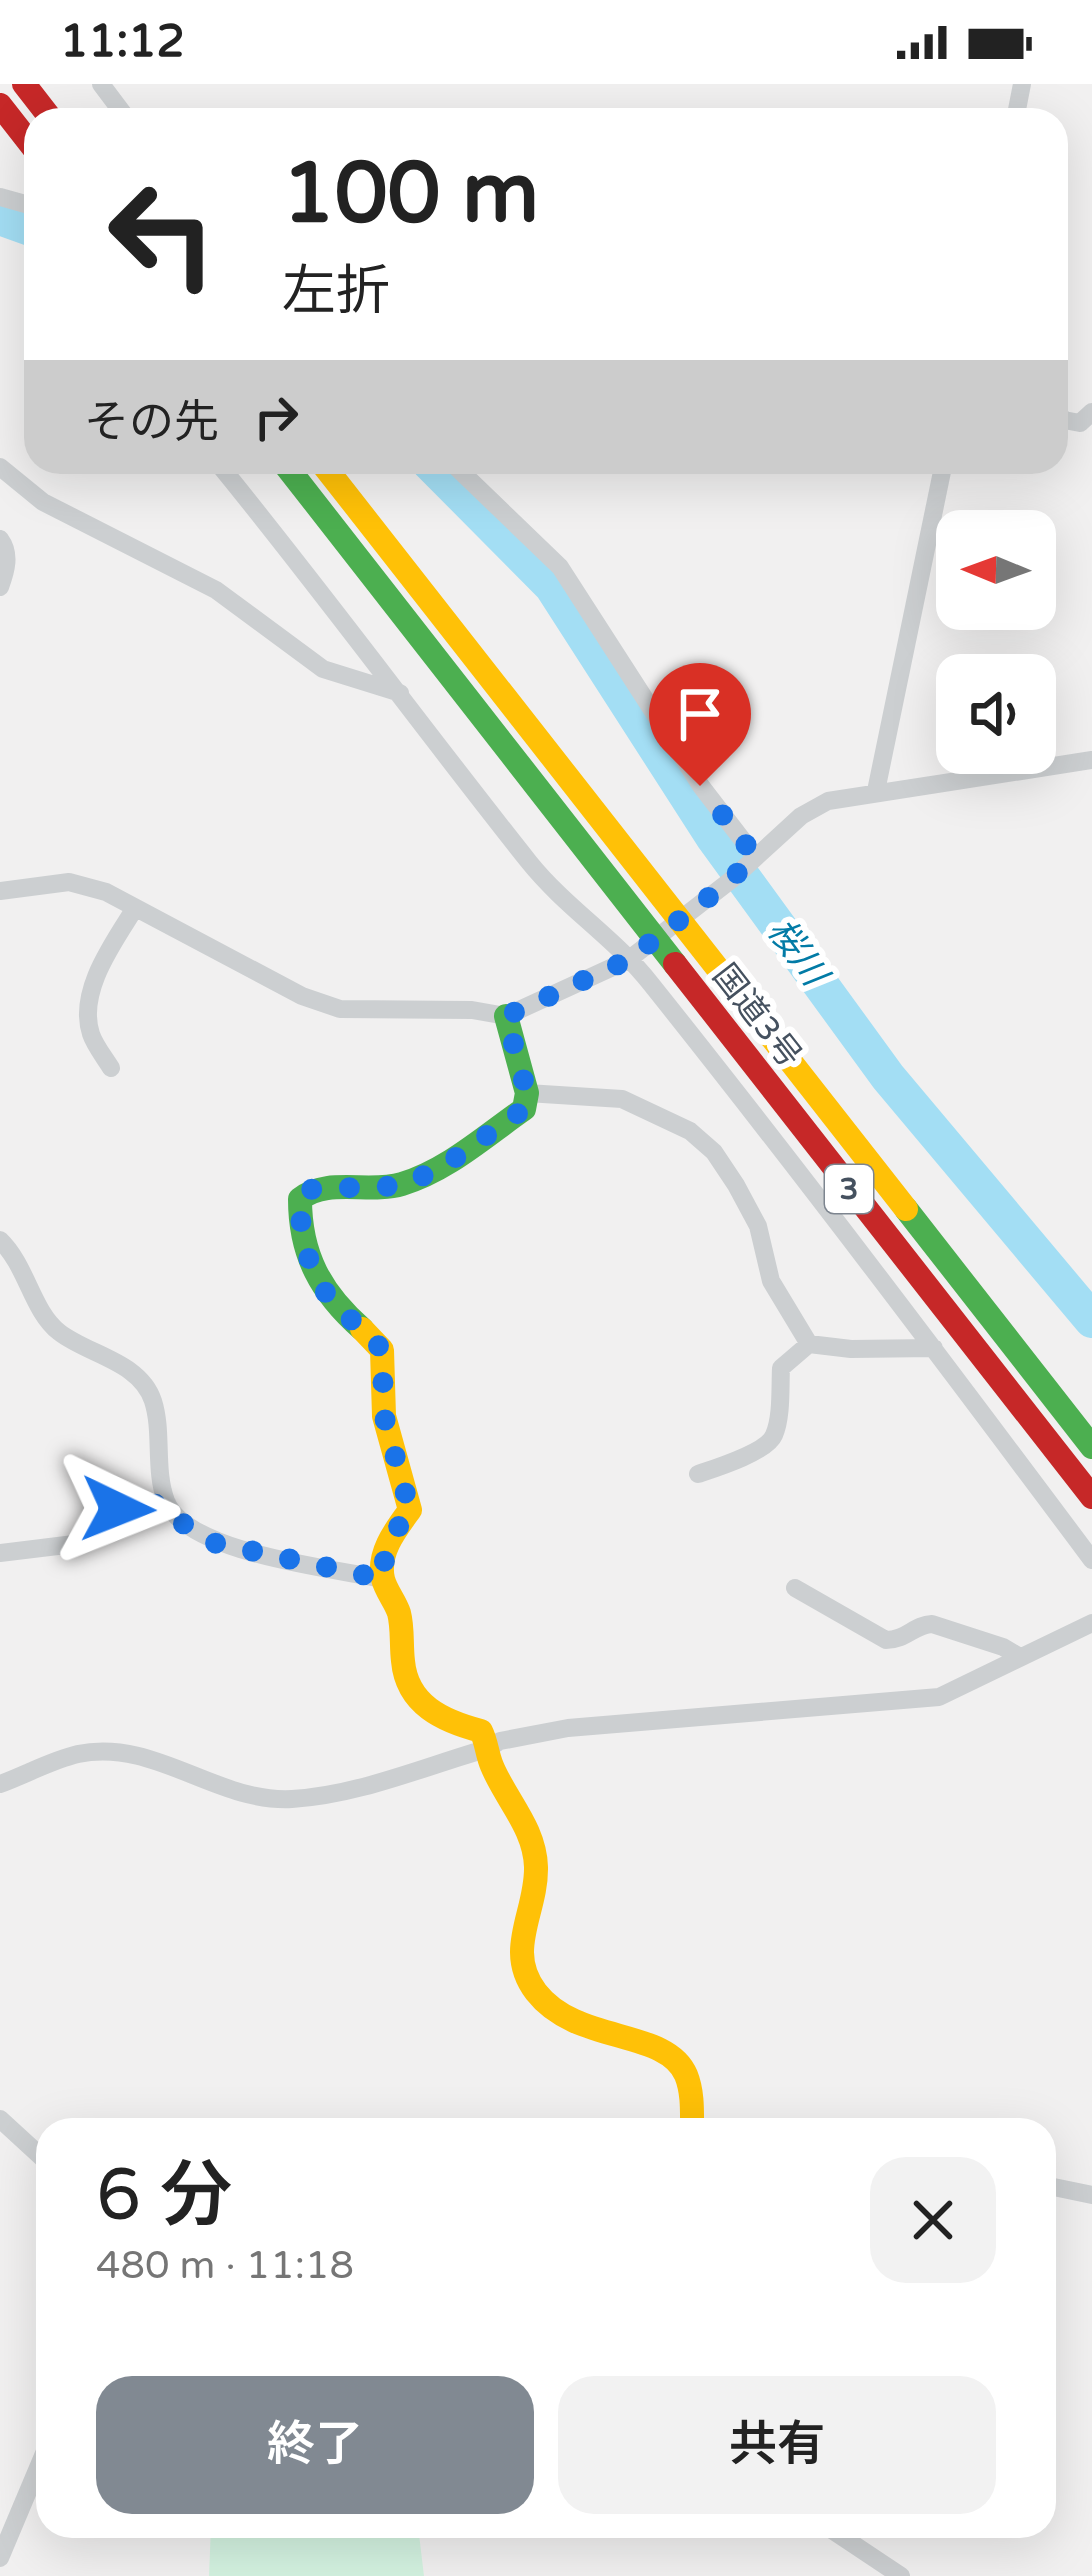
<!DOCTYPE html>
<html lang="ja">
<head>
<meta charset="utf-8">
<style>
  :root { --surface:#fff; --page:#f2f2f2; --text:#222; --muted:#767676; --accent:#818992 }
  body { margin:0; font-family:"Varela Round","Noto Sans JP",sans-serif; background:var(--page); color:var(--text); height:100vh; display:flex; flex-direction:column; font-size:45px; white-space:nowrap }
  * { box-sizing:border-box; margin:0 }
  p { font-size:39px; color:var(--muted) }
  .icon { flex:none; width:66px; height:66px; fill:none; stroke:currentColor; stroke-width:2; stroke-linecap:round; stroke-linejoin:round }
  .map { position:relative; flex:1; overflow:hidden }
  .sheet { position:absolute; left:36px; top:2034px; width:1020px; height:420px; display:flex; flex-direction:column; background:var(--surface); border-radius:36px; box-shadow:0 12px 48px #0002 }
  .sheet>* { flex:none }
  .hud { position:absolute; left:24px; top:24px; width:1044px; height:366px; border-radius:36px; box-shadow:0 12px 48px #0002; background:#fff; color:var(--text); overflow:hidden }
  .needle { width:78px; rotate:271deg }
  .tools { position:absolute; left:936px; top:426px; display:grid; gap:24px }
  .tools a { display:grid; place-items:center; width:120px; height:120px; border-radius:24px; background:var(--surface); box-shadow:0 12px 48px #0002; font-size:60px }
  .pin { position:absolute; display:grid; place-items:center; width:102px; height:102px; color:#fff; margin:-123px -51px; border-radius:50% 50% 50% 0; rotate:-45deg; box-shadow:0 0 12px #0007 }
  .pin .icon { rotate:45deg }
  .me { position:absolute; width:132px; margin:-66px; rotate:92deg; stroke-linejoin:round; filter:drop-shadow(0 0 9px #0008) }
  .turn { display:flex; align-items:center; gap:42px; height:252px; padding:0 60px; font-size:54px }
  .turn .icon { width:156px; height:156px; stroke-width:2.5 }
  .turn b { display:block; font-size:84px; line-height:102px }
  .then { display:flex; align-items:center; height:114px; padding:0 60px; background:#0003; gap:24px; font-size:45px }
  .round { display:grid; place-items:center; flex:none; width:126px; height:126px; border-radius:36px; background:var(--page) }
  .summary { display:flex; align-items:center; justify-content:space-between; height:204px; padding:0 60px }
  h1 { font-size:72px; font-weight:600; line-height:90px }
  .action { display:flex; gap:24px; margin-top:auto; padding:24px 60px }
  .action a { flex:1; height:138px; border-radius:36px; background:var(--accent); color:#fff; font-size:48px; font-weight:600; line-height:138px; text-align:center }
  .action a+a { background:var(--page); color:var(--text) }
  .status { display:flex; justify-content:space-between; align-items:center; height:84px; padding:0 60px; background:var(--surface); direction:ltr }
  .status svg { height:33px; fill:currentColor }
  .map>svg:first-child { display:block }
  .green { fill:#d3f2e0 }
  .lines { fill:none; stroke-linecap:round; stroke-linejoin:round }
  .river { stroke:#a3def4; stroke-width:36 }
  .street { stroke:#cccfd1; stroke-width:18 }
  .fast { stroke:#4caf50; stroke-width:24 }
  .slow { stroke:#ffc107; stroke-width:24 }
  .jam { stroke:#c62828; stroke-width:24 }
  .route { stroke:#1a73e8; stroke-width:21; stroke-dasharray:0 37.8 }
  .labels { text-anchor:middle; dominant-baseline:central; stroke-width:12; stroke-linejoin:round; paint-order:stroke }
  .shield { fill:#fff; stroke:#7d858f; stroke-width:3 }
  .shield-label { font-size:30px; font-weight:bold; fill:#45515f }
  .street-label { font-size:33px; fill:#45515f; stroke:#fff }
  .water-label { font-size:36px; font-style:italic; fill:#027ba6; stroke:#fff }
</style>
</head>
<body>
<div class="status"><b>11:12</b><svg viewBox="0 0 49 12"><path d="M0 12V9h3v3zM5 12V6h3v6zM10 12V3h3v9zM15 12V0h3v12zM26 1h20v11H26zM47 4h2v5h-2z"/></svg></div>
<div class="map">
<svg width="1092" height="2492" viewBox="0 0 1092 2492">
  <rect width="100%" height="100%" fill="#f1f0f0"/>
  <path class="green" d="M211,2442H418L424,2492H209Z"/>
  <g class="lines">
    <path class="river" d="M0,133L36,146
      M429,378L552,502L714,754L888,993L1092,1236"/>
    <path class="street" d="M101,0L128,36
      M1015,36L1022,0
      M0,113L36,123
      M1056,327L1064,336L1080,339L1092,328
      M217,378C324,509 424,646 529,778C566,824 616,855 651,900C802,1089 947,1282 1092,1476
      M451,378L560,483L701,702L754,771
      M0,383L43,418L216,506L323,585L400,609
      M0,455C11,470 6,487 0,503
      M876,707L944,378
      M0,807L69,798L106,808L302,912L340,925L472,926L506,932L628,876L731,796L801,732L828,717L1092,676
      M111,984C105,974 95,962 91,950C77,907 114,858 135,824
      M527,1009L622,1015L690,1047L714,1068L736,1101L758,1142L771,1197L809,1260L851,1265L934,1264
      M0,1156C27,1182 32,1227 59,1248C88,1271 140,1277 153,1317C163,1348 154,1385 166,1417C187,1469 330,1484 383,1495
      M698,1390C716,1384 767,1368 774,1351C782,1333 780,1303 781,1284L809,1260
      M0,1469L74,1460L118,1425L167,1419
      M795,1504L886,1556C906,1556 914,1541 932,1540L1003,1563L1020,1573
      M0,1700C25,1691 52,1676 78,1670C155,1654 216,1719 292,1715C359,1711 426,1682 489,1664L500,1657L568,1644L939,1613L1092,1539
      M0,2035L48,2079
      M1044,2101L1092,2111
      M826,2442L901,2492
      M0,2474L48,2360"/>
    <path class="fast" d="M283,378L675,880
      M906,1125L1092,1363
      M362,1245C321,1209 300,1171 300,1115C327,1093 369,1110 402,1100C448,1086 485,1052 524,1025L527,1009L506,932"/>
    <path class="slow" d="M321,378L906,1125
      M362,1245L382,1266L384,1332L410,1426C396,1445 377,1469 383,1495C386,1507 395,1517 399,1529C403,1544 401,1561 403,1577C407,1621 443,1637 481,1647C487,1659 487,1671 492,1682C506,1716 535,1744 536,1783C537,1829 504,1866 536,1908C577,1961 666,1944 686,1991C693,2008 692,2028 692,2046"/>
    <path class="jam" d="M24,0L52,36
      M0,21L36,67
      M675,880L1092,1413"/>
  </g>
  <g class="lines">
    <path class="route" d="M118,1425L166,1419L187,1444L215,1459L383,1495C383,1465 393,1450 410,1426L384,1332L382,1266C365,1245 342,1231 326,1209C308,1186 299,1144 300,1115L312,1105L397,1102L438,1086L524,1025L527,1009L506,932L628,876L731,796L754,771L700,702"/>
  </g>
  <g class="labels">
    <rect class="shield" x="825" y="1081" width="48" height="48" rx="9"/>
    <g class="shield-label">
      <text x="849" y="1105">3</text>
    </g>
    <g class="street-label">
      <text transform="translate(757 932) rotate(52)">国道3号</text>
    </g>
    <g class="water-label">
      <text transform="translate(797 868) rotate(54)">桜川</text>
    </g>
  </g>
</svg>
<div class="tools">
<a><svg class="needle" viewBox="-14 -14 28 28"><path d="M0-13l5 13h-10z" fill="#e53935"/><path d="M0 13l5-13h-10z" fill="#767676"/></svg></a>
<a><svg class="icon" aria-label="sound" viewBox="0 0 24 24"><path d="M4 9h4l5-4v14l-5-4H4zM17 9q2 3 0 6"/></svg></a>
</div>
<div class="pin" style="left:700px;top:702px;background:#d93025"><svg class="icon" aria-label="arrive" viewBox="0 0 24 24"><path d="M6 21V4h12l-3 4 3 4H6"/></svg></div>
<svg class="me" style="left:118px;top:1425px" viewBox="-20 -20 40 40"><path d="M0-17L14 15 0 8-14 15z" fill="#1a73e8" stroke="#fff" stroke-width="4"/></svg>
<div class="hud">
<div class="turn"><svg class="icon" aria-label="left" viewBox="0 0 24 24"><path d="M17 20v-9H6M10 6l-5 5 5 5"/></svg><div><b>100 m</b>左折</div></div>
<div class="then">その先<svg class="icon" aria-label="right" viewBox="0 0 24 24"><path d="M7 20v-9h11M14 6l5 5-5 5"/></svg></div>
</div>
<section class="sheet">
<div class="summary"><div><h1>6 分</h1><p>480 m · 11:18</p></div><a class="round"><svg class="icon" aria-label="close" viewBox="0 0 24 24"><path d="M6 6l12 12M18 6L6 18"/></svg></a></div>
<div class="action"><a>終了</a><a>共有</a></div>
</section>
</div>
</body>
</html>
